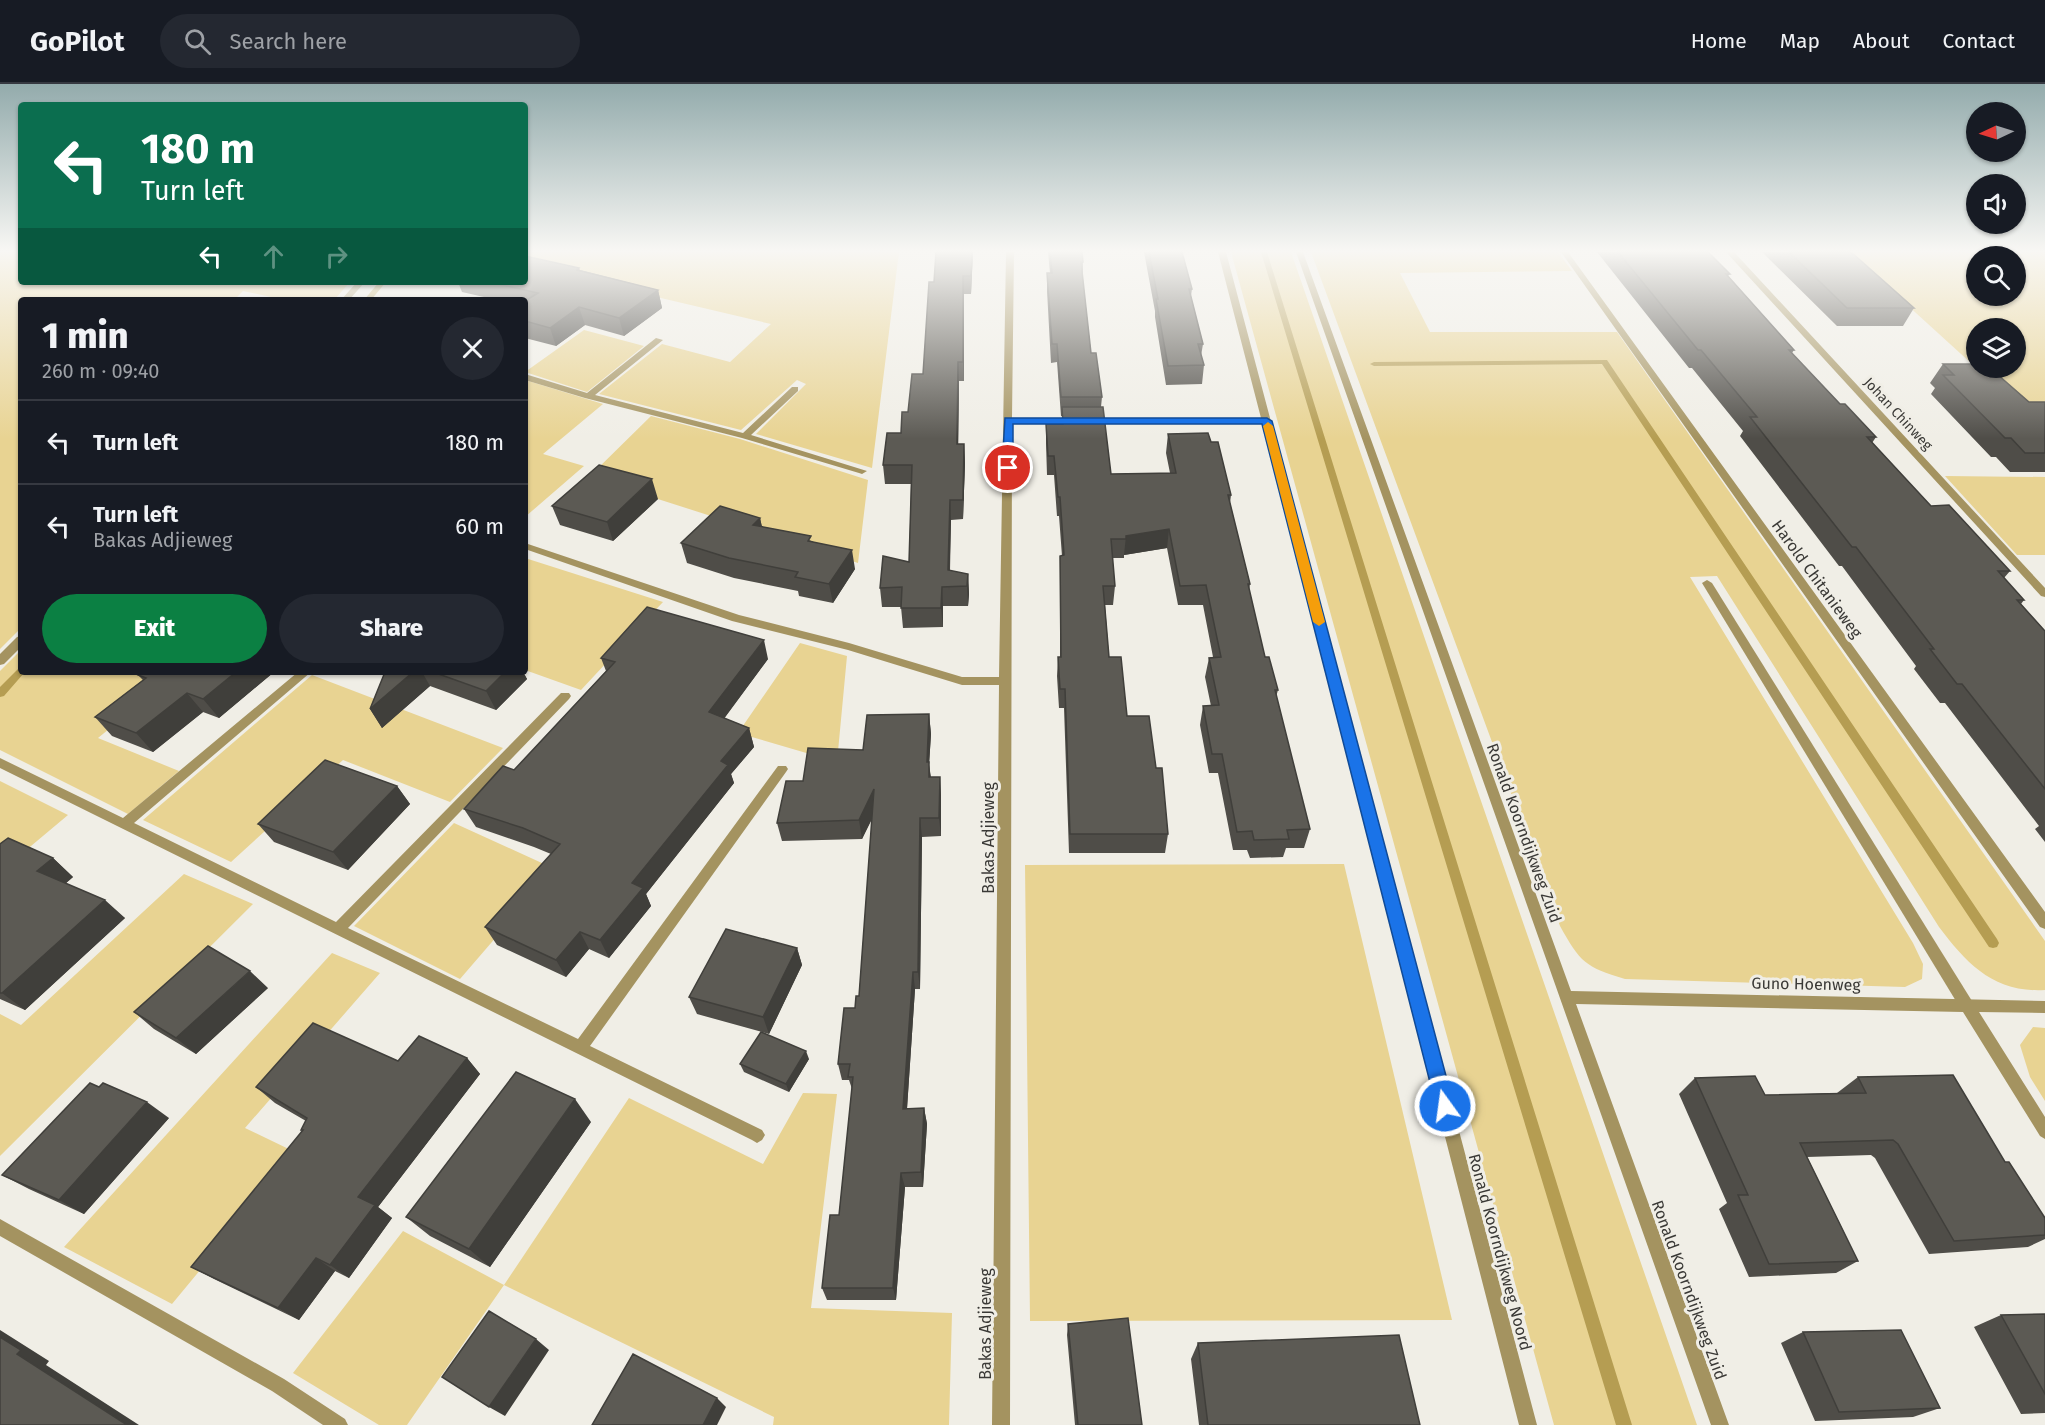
<!DOCTYPE html>
<html lang="en">
<head>
<meta charset="utf-8">
<style>
  :root { --surface:#171b24; --page:#242831; --text:#f1f3f6; --muted:#9ea1a6; --line:#363941; --accent:#0b8043 }
  body { margin:0; font-family:"Fira Sans",sans-serif; background:var(--page); color:var(--text); height:100vh; display:flex; flex-direction:column; font-size:22px; white-space:nowrap }
  * { box-sizing:border-box; margin:0 }
  p { font-size:20px; color:var(--muted) }
  .icon { flex:none; width:33px; height:33px; fill:none; stroke:currentColor; stroke-width:2; stroke-linecap:round; stroke-linejoin:round }
  .map { position:relative; flex:1; overflow:hidden }
  .details { position:absolute; left:18px; top:213px; width:510px; height:378px; display:flex; flex-direction:column; background:var(--surface); border-radius:6px; box-shadow:0 2px 4px #0004 }
  .details>* { flex:none }
  .top-card { position:absolute; left:18px; top:18px; width:510px; height:183px; border-radius:6px; box-shadow:0 2px 4px #0004; background:#0b6e4f; color:#fff; overflow:hidden }
  .needle { width:39px; rotate:266deg }
  .controls { position:absolute; left:1966px; top:18px; display:grid; gap:12px }
  .controls a { display:grid; place-items:center; width:60px; height:60px; border-radius:50%; background:var(--surface); box-shadow:0 2px 4px #0004; font-size:30px }
  .pin { position:absolute; display:grid; place-items:center; width:51px; height:51px; color:#fff; margin:-26px; border:3px solid #fff; border-radius:50%; box-shadow:0 2px 6px #0007 }
  .me { position:absolute; width:66px; margin:-33px; rotate:346deg; stroke-linejoin:round; filter:drop-shadow(0 0 4px #0008) }
  .turn { display:flex; align-items:center; gap:21px; height:126px; padding:0 24px; font-size:27px }
  .turn .icon { width:78px; height:78px; stroke-width:2.5 }
  .turn b { display:block; font-size:42px; line-height:51px }
  .lanes { display:flex; align-items:center; height:57px; padding:0 24px; background:#0003; justify-content:center; gap:30px; direction:ltr }
  .lanes .off { opacity:.35 }
  .round { display:grid; place-items:center; flex:none; width:63px; height:63px; border-radius:32px; background:var(--page) }
  .head { display:flex; align-items:center; justify-content:space-between; height:102px; padding:0 24px }
  h1 { font-size:36px; font-weight:800; line-height:45px }
  .cta { display:flex; gap:12px; margin-top:auto; padding:12px 24px }
  .cta a { flex:1; height:69px; border-radius:36px; background:var(--accent); color:#fff; font-size:24px; font-weight:800; line-height:69px; text-align:center }
  .cta a+a { background:var(--page); color:var(--text) }
  ul { padding:0; list-style:none }
  li { display:flex; align-items:center; gap:18px; height:84px; padding:0 24px; border-top:2px solid var(--line) }
  li div { flex:1 }
  li b { display:block; font-size:22px }
  li em { font-style:normal }
  header { display:flex; align-items:center; gap:36px; box-sizing:border-box; height:84px; padding:0 30px; background:var(--surface); border-bottom:2px solid var(--line) }
  header strong { font-size:28px }
  nav { display:flex; gap:33px; margin-inline-start:auto; font-size:21px }
  .search { width:420px; height:54px; background:var(--page); display:flex; align-items:center; gap:15px; box-sizing:border-box; padding:0 21px; border-radius:33px; color:var(--muted); font-size:22px }
  .map>svg:first-child { display:block }
  .green { fill:#e8d392; fill-rule:evenodd }
  .lines { fill:none; stroke-linecap:round; stroke-linejoin:round }
  .stream { fill:#b59d52; fill-rule:evenodd }
  .service { fill:#a49360; fill-rule:evenodd }
  .minor { fill:#a49360; fill-rule:evenodd }
  .wall { fill:#4f4d48 }
  .shaded-wall { fill:#403f3b }
  .building { fill:#5c5a54; stroke:#403f3b; stroke-width:1.5 }
  .route { fill:#1a73e8; stroke:#114b97; stroke-width:1.5 }
  .slow { fill:#f59e0b }
  .labels { text-anchor:middle; dominant-baseline:central; stroke-width:6; stroke-linejoin:round; paint-order:stroke }
  .far-street-label { font-size:14px; fill:#3a3936; stroke:#f0eee6 }
  .street-label { font-size:16px; fill:#3a3936; stroke:#f0eee6 }
</style>
</head>
<body>
<header>
<strong>GoPilot</strong>
<div class="search"><svg class="icon" aria-label="search" viewBox="0 0 24 24"><circle cx="10" cy="10" r="6"/><path d="M15 15l6 6"/></svg>Search here</div>
<nav><a>Home</a><a>Map</a><a>About</a><a>Contact</a></nav>
</header>
<div class="map">
<svg width="2045" height="1341" viewBox="0 0 2045 1341">
  <rect width="100%" height="100%" fill="#f0eee6"/>
  <path class="green" d="M0,168H21V198H350L334,216H285L243,207L234,216H21V544L0,565Z
    M525,168H899L872,384L756,350L806,300L797,296L741,346L599,310L662,260L730,278L771,240L525,182Z
    M1231,168H1291L1697,1341H1554Z
    M1311,168H1558L1572,187L1400,189L1430,248H1617L2045,857V906C1994,909 1967,880 1939,843L1717,492L1690,493L1913,859L1923,880L1922,895L1905,903L1625,895C1585,883 1580,878 1560,842Z
    M1849,168H2045V331H2028ZM1977,172H2016V212H1977ZM1977,244H2016V284H1977Z
    M584,246L644,262L587,308L525,288Z
    M525,296L603,320L543,370L584,382L525,433Z
    M651,332L740,355L868,396L858,479L589,393Z
    M1945,392L2045,393V471H2017Z
    M525,474L663,518L581,606L525,586Z
    M800,559L847,572L837,678L738,649Z
    M21,566V588H179L98,654L179,687L128,730L0,666V587Z
    M312,591L503,664L450,718L343,676L231,778L143,736Z
    M0,697L68,731L0,788Z
    M454,739L555,785L460,895L354,842Z
    M1344,780L1452,1236L1030,1237L1025,781Z
    M184,790L253,820L0,1072V930L21,941Z
    M332,869L380,889L245,1044L297,1069L172,1220L64,1163Z
    M2033,943L2045,944V1017L2030,993L2020,961Z
    M803,1009L837,1010L811,1224L952,1229L949,1341H773L774,1333L504,1201L407,1341H379L293,1289L403,1147L504,1201L629,1014L763,1080Z"/>
  <g class="lines">
    <path class="stream" d="M1261,168H1267L1632,1341H1616Z
      M379,198H386L371,216H364Z
      M1607,276L1997,855L1999,859L1997,863L1993,864L1989,863L1602,280L1374,282L1370,280L1374,278Z
      M21,584V588H25L24,589L4,612L0,613V603L18,585Z"/>
    <path class="service" d="M1707,496L1712,499L1972,917L1974,922L1972,927L1967,928L1962,927L1702,499Z"/>
    <path class="minor" d="M1006,168H1014L1012,334H1261L1218,168H1226L1537,1341H1519L1262,340H1012L1010,1341H992L999,601H962L848,566L732,537L525,465V459L739,531L849,559L962,593H999Z
      M1296,168H1303L1571,907L2045,917V929L1979,928L2045,1033V1055L2040,1052L1963,928L1576,920L1729,1341H1711Z
      M1561,168H1568L2045,828V845L2040,843Z
      M1726,168H1734L2045,504V513L2041,512Z
      M357,198H365L349,216H341Z
      M656,254L663,256L595,311L743,349L792,303H798V307L751,351L867,387L862,390L859,389L742,354L585,314L525,296V290L587,309Z
      M21,552V563L4,580L0,581V570L17,553Z
      M298,588H311L134,739L336,838L561,609H569L571,612L569,615L348,844L578,955L778,682H786L788,685L786,688L590,962L762,1046L765,1051L762,1056L757,1059L752,1056L0,684V674L123,734Z
      M0,1135L284,1295L345,1335L348,1341H323L272,1307L0,1152Z"/>
  </g>
  <path class="wall" d="M936,168H973L971,210H964V297H959L958,360H964L965,379L963,435L951,436L950,487L968,490L969,510L968,522H943V543L903,544L901,523H882L880,504L909,478L911,400H885L883,381L901,349L923,290L934,198Z
    M1048,168H1082L1083,178V195L1091,269L1102,313L1101,323L1111,390L1170,389L1166,369L1168,350L1211,358L1231,411L1230,419L1250,500L1249,506L1265,573L1278,606L1276,613L1310,745L1304,764H1286L1283,773L1250,774L1247,766H1233L1218,689H1209L1200,641L1203,622H1211L1205,593L1209,574L1213,573L1203,521H1178L1167,464L1124,471V474H1112L1115,502L1113,521H1105L1109,573L1127,632L1156,684L1168,750L1165,769H1069L1064,624H1059L1057,592L1058,573H1060V472H1062L1059,432H1057L1054,391H1047L1046,359V340H1062V332H1061L1057,278L1051,279L1047,207V189H1050Z
    M1144,168H1182L1192,205L1191,212L1203,260L1201,272L1204,281L1202,300L1166,301L1155,233V227Z
    M1597,168H1708L1730,190L1728,192L1794,266L1792,269L1840,320L1876,353L1872,359L1931,422L2010,487L2004,494L2024,516L2021,520L2045,547V758L2035,745L2039,742L1945,619H1940L1914,585L1916,582L1842,482H1839L1740,352L1743,347L1692,284H1689Z
    M1762,168H1851L1914,224L1903,242H1837Z
    M579,184L580,186L658,206L662,224L624,252L585,241L556,262L525,254V216H497L462,208L458,198H525Z
    M1943,280L2029,318H2045V388H2010L1996,373H1991L1931,310L1935,304L1930,299Z
    M658,415L613,457L560,441L552,422Z
    M760,434L762,443L812,457L855,485L833,519L799,512L798,507L734,494L687,479L681,459Z
    M601,574L768,575L724,634L749,644L754,663L731,690L734,699L646,810L651,822L609,874L589,865L566,893L497,861L485,843L551,770L534,763L476,743L464,725L514,686L606,587Z
    M141,588H274L219,634L203,628L153,668L112,652L95,633L143,596L138,591Z
    M385,588H523L527,595L496,626L430,602L382,644L370,625Z
    M929,630L931,650L929,681L931,693H940L941,712V752L922,753L920,905H915L907,1024H924L927,1040L923,1103H905L896,1216H827L822,1204L839,1131L852,1005L849,996H842L838,980L855,924L859,912L872,735L862,755L782,757L777,739L803,697Z
    M397,702L410,720L348,786L274,758L258,740Z
    M0,760L53,774L73,793L66,799L125,834L25,926L0,915Z
    M797,864L802,881L769,950L697,930L689,913Z
    M268,904L196,970L154,945L134,928Z
    M467,974L480,990L378,1123L392,1134L349,1194L335,1187L299,1236L214,1195L191,1183L303,1047L306,1037L275,1019L256,1003L398,977Z
    M809,975L789,1008L744,988L740,980Z
    M1858,993L2005,1078L2045,1134V1155L2028,1163L1929,1170L1875,1074L1871,1071L1807,1073L1858,1177L1836,1189L1749,1193L1719,1125L1727,1119L1679,1010L1695,994L1765,1011L1838,1009H1837Z
    M169,1034L84,1130L29,1105L2,1091Z
    M591,1038L490,1183L430,1152L406,1133Z
    M2045,1230V1329L2021,1330L1974,1243L2001,1231Z
    M1068,1240L1142,1341H1075L1067,1251Z
    M1803,1248L1940,1324L1913,1333L1815,1337L1781,1259Z
    M1198,1259L1420,1341H1199L1191,1275Z"/>
  <path class="shaded-wall" d="M972,168H973L971,210V192Z
    M963,192L964,210V297L963,278Z
    M658,206L662,224L624,252L619,234Z
    M579,223L585,241L556,262L550,244Z
    M958,278L959,297L958,379L957,360Z
    M964,360L965,379L963,435V416Z
    M652,395L658,415L613,457L607,438Z
    M950,416L951,436L949,506L948,486Z
    M760,434L764,453L753,441Z
    M1169,445L1167,464L1124,471L1126,452Z
    M852,466L855,485L833,519L829,500Z
    M968,490L969,510L968,522L967,502Z
    M942,503L943,522V543L941,524Z
    M764,556L768,575L715,647L709,628Z
    M236,588H274L219,634L203,615Z
    M413,588H422L430,602L382,644L370,625Z
    M505,588H523L527,595L496,626L486,607Z
    M187,609L203,628L153,668L136,649Z
    M929,630L931,650L929,681L931,697V712L927,678Z
    M749,644L754,663L731,690L734,699L646,810L651,822L609,874L600,856L632,799L721,677Z
    M940,693L941,712V752L939,734Z
    M397,702L410,720L348,786L333,768Z
    M874,705L877,724L862,755L859,736Z
    M920,734L922,753L920,905L918,888Z
    M53,774L73,793L58,806L37,787Z
    M105,816L125,834L25,926L2,909Z
    M580,848L589,865L566,893L556,876Z
    M797,864L802,881L769,950L763,933Z
    M250,887L268,904L196,970L176,954Z
    M913,888L915,905L906,1040L903,1025Z
    M806,967L809,975L789,1008L786,1000Z
    M467,974L480,990L378,1123L392,1134L349,1194L330,1181L358,1113Z
    M575,1015L591,1038L490,1183L469,1165Z
    M147,1018L169,1034L84,1130L59,1116Z
    M924,1024L927,1040L923,1103L921,1088Z
    M901,1089L905,1103L896,1216L893,1204Z
    M316,1174L335,1187L299,1236L278,1224Z
    M0,1246L49,1277L46,1281L139,1341H127L17,1270L0,1253Z
    M536,1255L549,1266L505,1332L489,1323Z
    M717,1314L726,1323L717,1341H703Z"/>
  <path class="building" d="M936,168H972L971,192H963V278H958L957,360H964L963,416H950L948,486L968,490L967,502L942,503L941,524H901L902,503L880,504L883,472L909,478L912,381H883L887,349H901L902,328H908L912,290H923L929,198H934Z
    M1050,168H1082L1083,178H1081L1091,269H1096L1102,313H1061L1057,260H1052L1047,189H1052Z
    M1149,168H1182L1192,205H1189L1203,260H1198L1204,281L1168,282L1156,215H1158Z
    M1618,168H1708L1730,190H1726L1794,266H1789L1840,320H1845L1876,353H1867L1931,422L1949,421L2010,487H1998L2024,516H2017L2045,547V705L1962,600H1957L1930,565H1934L1856,463H1852L1750,333H1757L1701,266H1698Z
    M1789,168H1851L1914,224H1847Z
    M525,172L579,184L577,186L658,206L619,234L579,223L550,244L525,237V217L538,209L489,198H525Z
    M1943,280H1977V284H1990L2029,318H2045V369H2025L2011,354H2005L1943,291H1954Z
    M1062,323H1103L1111,390L1176,389L1168,350L1208,349L1211,358H1218L1231,411H1228L1250,500H1248L1265,573H1269L1278,606H1275L1310,745L1287,746L1289,755L1254,756L1252,747L1237,748L1222,670H1212L1203,622L1219,621L1209,574L1221,573L1206,501L1180,502L1169,445L1126,452V455H1111L1115,502H1103L1109,573H1121L1127,632H1149L1156,684H1162L1168,750H1070L1065,605H1060L1058,573H1061L1060,472L1064,471L1060,413H1058L1054,372H1048L1046,340H1063Z
    M599,381L652,395L607,438L552,422Z
    M720,422L760,434L753,441L811,452L808,457L852,466L829,500L795,493L798,488L729,474L681,459Z
    M647,523L764,556L709,628L749,644L721,677L728,681L632,799L643,804L600,856L580,848L556,876L485,843L560,760L523,744L464,725L503,682L514,686L615,578L601,574Z
    M141,588H236L203,615L187,609L136,649L95,633L146,594L138,591Z
    M385,588H413L370,625Z
    M433,588H505L486,607Z
    M929,630L927,678H929V693H940L939,734H920L918,888H913L903,1025L924,1024L921,1088L901,1089L893,1204H822L830,1131H839L853,993H848L850,980H838L844,924H855L856,912H859L874,705L859,736L777,739L786,697H803L808,664L863,666L867,631Z
    M325,676L397,702L333,768L258,740Z
    M8,754L53,774L37,787L105,816L2,909H0V760Z
    M726,845L797,864L763,933L689,913Z
    M208,862L250,887L176,954L134,928Z
    M313,939L398,977L419,952L467,974L358,1113L375,1121L330,1181L316,1174L278,1224L191,1183L303,1046H301L307,1034L256,1003Z
    M761,948L806,967L786,1000L740,980Z
    M516,988L575,1015L469,1165L406,1133Z
    M1953,991L2005,1078H2009L2045,1134V1151L1954,1157L1898,1060L1893,1056L1800,1059L1858,1177L1769,1180L1738,1111H1748L1695,994L1755,992L1765,1011L1866,1009L1858,993Z
    M90,999L99,1003L103,999L147,1018L59,1116L2,1091Z
    M489,1227L536,1255L489,1323L442,1293Z
    M2045,1230V1310L2001,1231Z
    M1128,1234L1142,1341H1078L1068,1240Z
    M1901,1246L1940,1324L1839,1328L1803,1248Z
    M1399,1251L1420,1341H1208L1198,1259Z
    M0,1253L21,1266L17,1270L127,1341H0Z
    M633,1270L717,1314L703,1341H592Z"/>
  <linearGradient id="sky" x2="0" y2="1"><stop stop-color="#93abac"/><stop offset="0.47" stop-color="#f8f7f4"/><stop offset="1" stop-color="#f8f7f4" stop-opacity="0"/></linearGradient>
  <rect width="2045" height="355" fill="url(#sky)"/>
  <path class="route" d="M1005,334H1267L1272,337L1454,1022L1451,1027L1445,1030L1439,1027L1436,1022L1262,340H1013V384L1008,387L1002,384Z"/>
  <path class="slow" d="M1268,338L1273,342L1325,538L1319,542L1313,538L1263,342Z"/>
  <g class="labels">
    <g class="far-street-label">
      <text transform="translate(1898 330) rotate(47)">Johan Chinweg</text>
    </g>
    <g class="street-label">
      <text transform="translate(1817 495) rotate(54)">Harold Chitanieweg</text>
      <text transform="translate(1524 749) rotate(70)">Ronald Koorndijkweg Zuid</text>
      <text transform="translate(988 754) rotate(-90)">Bakas Adjieweg</text>
      <text transform="translate(1806 900) rotate(1)">Guno Hoenweg</text>
      <text transform="translate(1500 1168) rotate(75)">Ronald Koorndijkweg Noord</text>
      <text transform="translate(1689 1206) rotate(70)">Ronald Koorndijkweg Zuid</text>
      <text transform="translate(985 1240) rotate(-90)">Bakas Adjieweg</text>
    </g>
  </g>
</svg>
<div class="controls">
<a><svg class="needle" viewBox="-14 -14 28 28"><path d="M0-13l5 13h-10z" fill="#e53935"/><path d="M0 13l5-13h-10z" fill="#9ea1a6"/></svg></a>
<a><svg class="icon" aria-label="sound" viewBox="0 0 24 24"><path d="M4 9h4l5-4v14l-5-4H4zM17 9q2 3 0 6"/></svg></a>
<a><svg class="icon" aria-label="search" viewBox="0 0 24 24"><circle cx="10" cy="10" r="6"/><path d="M15 15l6 6"/></svg></a>
<a><svg class="icon" aria-label="layers" viewBox="0 0 24 24"><path d="M12 4l9 5-9 5-9-5zM3 14l9 5 9-5"/></svg></a>
</div>
<div class="pin" style="left:1008px;top:384px;background:#d93025"><svg class="icon" aria-label="arrive" viewBox="0 0 24 24"><path d="M6 21V4h12l-3 4 3 4H6"/></svg></div>
<svg class="me" style="left:1445px;top:1022px" viewBox="-20 -20 40 40"><circle r="17" fill="#1a73e8" stroke="#fff" stroke-width="3"/><path d="M0-11L8 9 0 5-8 9z" fill="#fff"/></svg>
<div class="top-card">
<div class="turn"><svg class="icon" aria-label="left" viewBox="0 0 24 24"><path d="M17 20v-9H6M10 6l-5 5 5 5"/></svg><div><b>180 m</b>Turn left</div></div>
<div class="lanes"><svg class="icon" aria-label="left" viewBox="0 0 24 24"><path d="M17 20v-9H6M10 6l-5 5 5 5"/></svg><svg class="icon off" aria-label="ahead" viewBox="0 0 24 24"><path d="M12 20V5M6 11l6-6 6 6"/></svg><svg class="icon off" aria-label="right" viewBox="0 0 24 24"><path d="M7 20v-9h11M14 6l5 5-5 5"/></svg></div>
</div>
<section class="details">
<div class="head"><div><h1>1 min</h1><p>260 m · 09:40</p></div><a class="round"><svg class="icon" aria-label="close" viewBox="0 0 24 24"><path d="M6 6l12 12M18 6L6 18"/></svg></a></div>
<ul>
<li><svg class="icon" aria-label="left" viewBox="0 0 24 24"><path d="M17 20v-9H6M10 6l-5 5 5 5"/></svg><div><b>Turn left</b></div><em>180 m</em></li>
<li><svg class="icon" aria-label="left" viewBox="0 0 24 24"><path d="M17 20v-9H6M10 6l-5 5 5 5"/></svg><div><b>Turn left</b><p>Bakas Adjieweg</p></div><em>60 m</em></li>
</ul>
<div class="cta"><a>Exit</a><a>Share</a></div>
</section>
</div>
</body>
</html>
